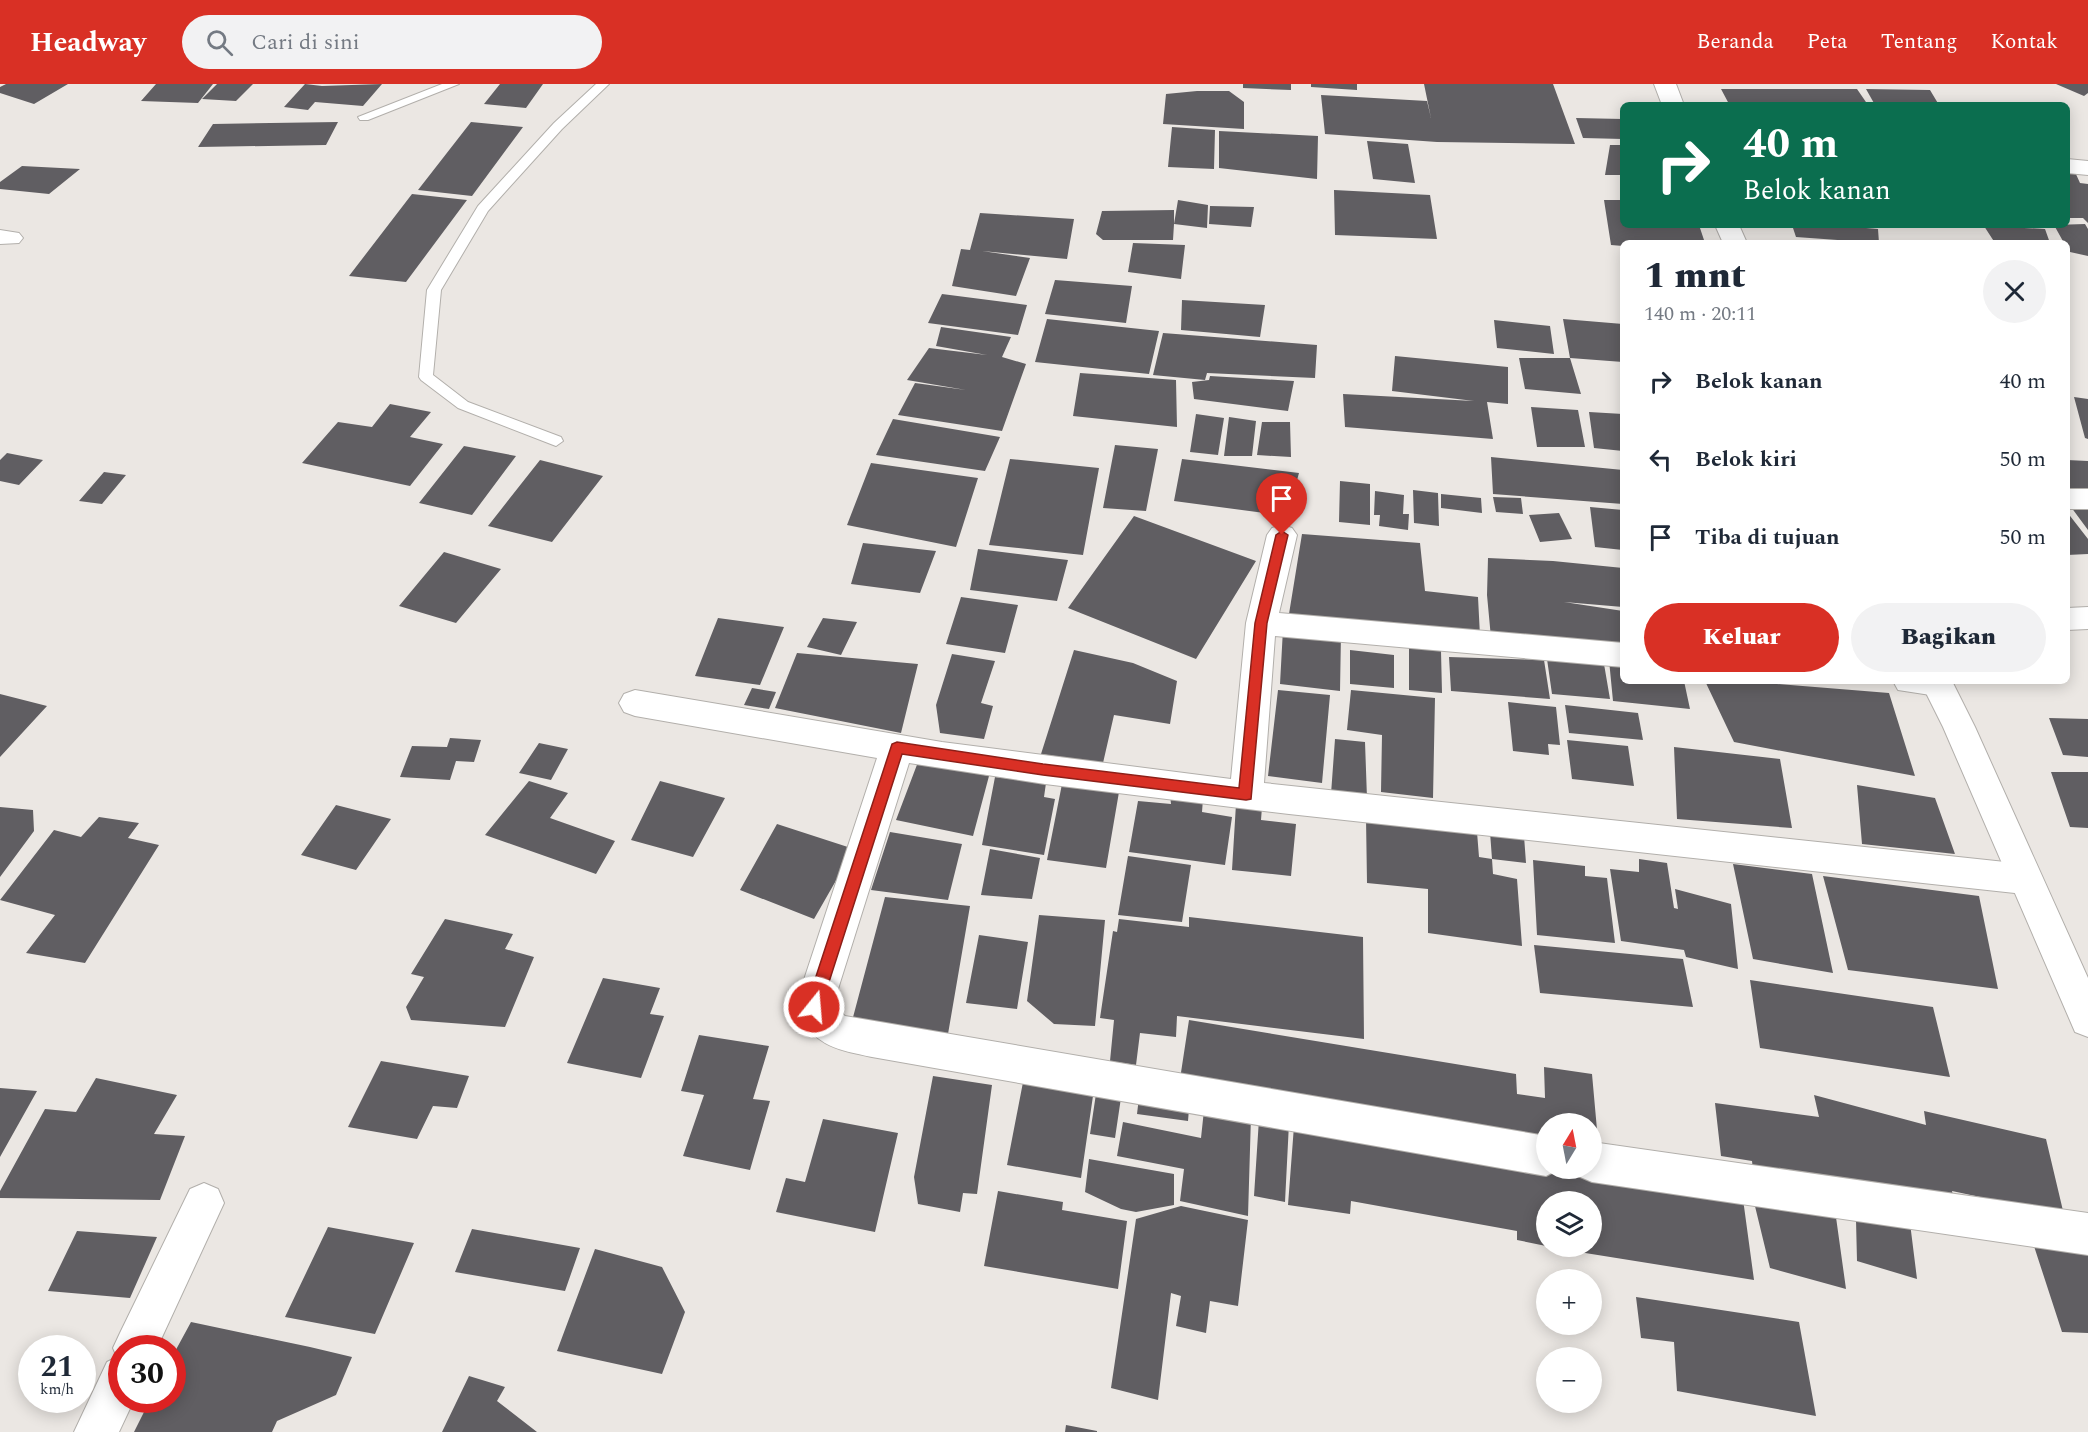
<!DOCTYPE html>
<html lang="id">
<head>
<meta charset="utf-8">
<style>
  :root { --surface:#fff; --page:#f2f2f3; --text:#1f2937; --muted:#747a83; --accent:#d93025 }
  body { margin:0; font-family:Spectral,serif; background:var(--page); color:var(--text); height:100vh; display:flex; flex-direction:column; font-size:22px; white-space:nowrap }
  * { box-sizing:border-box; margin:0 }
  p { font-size:20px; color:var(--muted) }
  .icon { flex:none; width:33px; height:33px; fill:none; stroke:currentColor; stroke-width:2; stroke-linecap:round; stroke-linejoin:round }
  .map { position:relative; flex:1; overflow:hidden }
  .sheet { position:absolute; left:1620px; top:156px; width:450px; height:444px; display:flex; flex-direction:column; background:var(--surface); border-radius:9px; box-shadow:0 3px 15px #0003 }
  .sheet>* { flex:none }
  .hud { position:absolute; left:1620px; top:18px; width:450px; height:126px; border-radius:9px; box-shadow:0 3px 15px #0003; background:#0b6e4f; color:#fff; overflow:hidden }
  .needle { width:39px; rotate:10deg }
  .buttons { position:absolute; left:1536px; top:1029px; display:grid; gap:12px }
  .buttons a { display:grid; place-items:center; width:66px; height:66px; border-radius:50%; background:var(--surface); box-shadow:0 3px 15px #0003; font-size:30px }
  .speed { position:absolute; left:18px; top:1251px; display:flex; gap:12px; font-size:30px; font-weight:700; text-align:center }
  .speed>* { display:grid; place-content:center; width:78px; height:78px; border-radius:50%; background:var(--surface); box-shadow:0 3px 15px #0003; line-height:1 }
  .speed small { font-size:15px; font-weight:400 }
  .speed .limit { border:9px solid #d22; background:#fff; color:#111 }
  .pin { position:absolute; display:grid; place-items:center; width:51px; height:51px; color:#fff; margin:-62px -26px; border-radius:50% 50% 50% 0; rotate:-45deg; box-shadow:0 0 6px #0007 }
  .pin .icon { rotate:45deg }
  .me { position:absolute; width:66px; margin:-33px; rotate:17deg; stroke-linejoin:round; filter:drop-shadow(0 0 4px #0008) }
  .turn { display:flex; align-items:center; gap:21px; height:126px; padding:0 24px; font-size:27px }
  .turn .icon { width:78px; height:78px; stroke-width:2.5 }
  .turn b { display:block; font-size:42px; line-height:51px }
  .round { display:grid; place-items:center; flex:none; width:63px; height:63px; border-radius:32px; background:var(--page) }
  .overview { display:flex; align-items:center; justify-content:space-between; height:102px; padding:0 24px }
  h1 { font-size:36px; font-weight:800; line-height:45px }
  .action { display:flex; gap:12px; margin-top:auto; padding:12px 24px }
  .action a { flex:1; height:69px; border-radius:36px; background:var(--accent); color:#fff; font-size:24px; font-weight:800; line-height:69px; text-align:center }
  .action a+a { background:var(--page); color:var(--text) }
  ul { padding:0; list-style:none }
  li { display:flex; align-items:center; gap:18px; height:78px; padding:0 24px }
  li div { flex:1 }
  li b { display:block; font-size:22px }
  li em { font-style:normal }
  header { display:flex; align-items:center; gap:36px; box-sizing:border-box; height:84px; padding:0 30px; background:var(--accent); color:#fff }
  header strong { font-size:28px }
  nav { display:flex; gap:33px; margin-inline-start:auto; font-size:21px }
  .search { width:420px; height:54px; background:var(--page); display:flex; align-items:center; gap:15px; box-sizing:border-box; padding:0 21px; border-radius:33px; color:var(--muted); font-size:22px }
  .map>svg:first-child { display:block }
  .building { fill:#605e62 }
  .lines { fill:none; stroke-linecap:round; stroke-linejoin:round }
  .service-casing { stroke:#b2afab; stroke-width:2 }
  .minor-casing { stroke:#b2afab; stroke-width:2 }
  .secondary-casing { stroke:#b2afab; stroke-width:2 }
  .service { fill:#fff; fill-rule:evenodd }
  .minor { fill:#fff; fill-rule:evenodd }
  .secondary { fill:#fff; fill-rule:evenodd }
  .route { fill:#d93025; stroke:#8d1f18; stroke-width:1.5 }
</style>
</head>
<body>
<header>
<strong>Headway</strong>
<div class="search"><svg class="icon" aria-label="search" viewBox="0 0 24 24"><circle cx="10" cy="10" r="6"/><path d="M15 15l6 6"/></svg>Cari di sini</div>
<nav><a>Beranda</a><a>Peta</a><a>Tentang</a><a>Kontak</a></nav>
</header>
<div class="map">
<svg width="2088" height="1348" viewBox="0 0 2088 1348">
  <rect width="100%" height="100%" fill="#ebe7e3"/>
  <path class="building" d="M6,0H68L34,20L0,9V3Z
    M156,0H213L198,19L141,17Z
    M217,0H253L236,17L202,15Z
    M305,0L322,2L382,0L363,22L315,18L308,26L284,23Z
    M500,0H543L526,24L484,20Z
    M1243,0H1291V6L1243,4Z
    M1311,0H1357V6L1311,3Z
    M1424,0H1553L1575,60L1437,58L1325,50L1321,11L1427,17L1431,34Z
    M2056,0H2088V9L2084,12Z
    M1721,5H1857L1868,21L1729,20Z
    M1866,5L1930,6L1939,21H1875Z
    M1197,7H1229L1244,18V45L1163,40L1166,10Z
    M1576,34L1623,35V55L1583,54Z
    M338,38L326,61L198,63L213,40Z
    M471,38L523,43L472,112L418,106Z
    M1172,43L1215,46L1214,85L1168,83Z
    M1219,47L1318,52L1317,95L1219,84Z
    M1367,57L1408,60L1415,99L1373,95Z
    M1610,61H1623V91H1605Z
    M22,82L80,85L49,110L0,105V98Z
    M2067,88H2075L2080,99L2088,100V139L2083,134H2067Z
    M1334,106L1430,111L1437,155L1335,151Z
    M412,110L467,116L406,198L349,192Z
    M1178,116L1208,121L1207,144L1174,140L1173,156H1103L1096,150L1102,127L1174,126V140Z
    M1604,116H1623V141H1699L1705,159H1623V162L1611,161Z
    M1210,122L1254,123L1251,143L1209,140Z
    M980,129L1074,135L1067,175L982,167L1030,174L1016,212L952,202L961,165L970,166Z
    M2085,140L2088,145V172L2070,168L2067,159H2064L2054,141Z
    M1792,141H1865L1866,144L1878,145L1879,159L1796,153Z
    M1984,142L2045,145L2050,159H1995Z
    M1133,159L1185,161L1181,195L1128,188Z
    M1055,196L1132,202L1126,239L1045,230Z
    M942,210L1027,221L1018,251L928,239Z
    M1182,216L1265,221L1260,253L1181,246Z
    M1047,235L1159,247L1149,290L1035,278Z
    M1563,235L1623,240V278L1570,274L1581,310L1525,305L1519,274H1570Z
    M1494,236L1550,242L1554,270L1497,264Z
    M941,243L1011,253L1002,273L1026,280L1002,347L898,331L915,299L966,306L907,296L929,264L987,271L936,262Z
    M1163,249L1317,261L1315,294L1207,289L1205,296L1153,291Z
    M1395,272L1508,283V320L1487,318L1493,355L1345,343L1343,310L1474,317L1392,307Z
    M1080,289L1176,296L1177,343L1073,332Z
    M1210,292L1294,297L1288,327L1194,315L1192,298L1209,296Z
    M2074,313L2088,315V355L2085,354Z
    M390,320L431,328L410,353L443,360L410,402L302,379L338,338L372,343Z
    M1531,323L1578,326L1585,363H1537Z
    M1589,328L1623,330V367L1594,364Z
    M1196,330L1224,334L1218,371L1190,368Z
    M1229,333L1256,337L1252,372H1224Z
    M893,335L1000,353L985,387L876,371Z
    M1262,338H1290L1291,373L1257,371Z
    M1115,361L1158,365L1146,427L1103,424Z
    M464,362L516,372L472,431L419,419Z
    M7,369L43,376L19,401L0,397V376Z
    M1491,373L1623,386V420L1493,410Z
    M1010,375L1099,384L1083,471L989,461Z
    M1182,375L1299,389L1287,432L1174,417Z
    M540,376L603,392L552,458L488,442Z
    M2067,376L2088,377V408H2067Z
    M871,379L978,394L956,463L847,441Z
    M104,388L126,391L102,420L79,417Z
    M1340,397L1370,400V441L1339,438Z
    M1413,406L1438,409L1439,442L1414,439Z
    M1375,407L1404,411L1403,430H1409L1408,446L1379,442L1380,431H1374Z
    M1441,410L1481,414L1482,429L1441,424Z
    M1493,413L1521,414L1523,430L1496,428Z
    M1590,423L1623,426V466L1595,463Z
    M2071,423H2088V446Z
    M2067,428L2088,455V470L2067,471Z
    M1559,429L1572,455L1540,458L1529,431Z
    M1134,432L1256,477L1196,575L1068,524Z
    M1302,450L1420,459L1425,507L1478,513L1480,552L1288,536Z
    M863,459L936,467L920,509L851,500Z
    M978,465L1068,476L1057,517L970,506Z
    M444,468L501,485L456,539L399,522Z
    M1488,474L1553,477L1623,484V523L1564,518L1623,527V569L1491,554L1487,511Z
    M961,513L1018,521L1005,569L946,560Z
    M718,534L784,543L760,601L695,592Z
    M823,534L857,538L841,571L807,563Z
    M1283,545L1341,549L1340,607L1280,600Z
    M1409,563L1441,567L1442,609L1409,606Z
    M1074,566L1133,579L1177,597L1170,640L1114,631L1103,679L1041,670Z
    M1350,566L1394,571V604L1350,600Z
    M797,569L918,580L901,649L775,624Z
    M952,570L995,577L981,619L993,622L984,655L940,649L936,621Z
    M1449,573L1544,576L1550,615L1451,607Z
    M1547,575L1604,580L1610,615L1552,610Z
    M1609,576L1623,577V597H1684L1690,625L1613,617Z
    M1705,597H1739L1889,609L1915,692L1734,658Z
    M752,604L776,608L769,625L744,621Z
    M1278,606L1330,611L1322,699L1268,692Z
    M1351,606L1435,614L1433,714L1381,708L1382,651L1347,646Z
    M0,610L47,622L0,673Z
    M1508,618L1556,623L1560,661L1548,660L1549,671L1513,667Z
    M1565,621L1638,629L1643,656L1569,649Z
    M2049,634L2088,635V673L2063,671Z
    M450,654L481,656L474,678L456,677L450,696L400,693L412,662L447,663Z
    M1335,655L1365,658L1367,714L1331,710Z
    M1567,656L1628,662L1634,702L1572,695Z
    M539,659L568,665L551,696L519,689Z
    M1674,663L1780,675L1792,744L1677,735Z
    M918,678L989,692L973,752L896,736Z
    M2051,688H2088V744L2070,743Z
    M995,693L1046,699L1044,713L1055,715L1044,771L982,761Z
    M529,697L568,709L550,734L615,757L596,790L485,751Z
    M660,697L725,714L693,773L631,756Z
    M1062,700L1119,708L1106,784L1047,776Z
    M1857,701L1935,714L1955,770L1862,760Z
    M1170,711L1203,715L1202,728L1232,733L1225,781L1129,768L1138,717L1171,720Z
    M1236,720L1262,723L1261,736L1296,740L1291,792L1232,786Z
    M336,721L391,735L356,786L301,771Z
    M0,723L33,726L34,747L0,793Z
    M99,733L139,739L128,754L159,761L85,879L26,869L55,831L0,816L54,746L81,753Z
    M1366,734L1477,748L1479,773L1492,775L1493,790L1517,795L1522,862L1428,849V805L1367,799Z
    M777,740L854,765L814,835L740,806Z
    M890,748L962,760L948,816L871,806Z
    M1490,748L1524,752L1526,779L1492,775Z
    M990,765L1040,774L1032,815L981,811Z
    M1128,772L1191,781L1182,838L1118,831Z
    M1639,775L1667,779L1674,824L1678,825L1675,805L1731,820L1738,885L1686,873L1684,866L1621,857L1610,785L1639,788Z
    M1533,776L1585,782V792L1607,794L1615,859L1537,851Z
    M1733,780L1812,790L1833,889L1753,875Z
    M1823,792L1979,812L1998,905L1848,886Z
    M885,813L970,822L948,950L852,937Z
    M1039,831L1105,836L1095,942L1054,940L1027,917Z
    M1189,833L1363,853L1364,955L1177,932L1176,953L1140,949L1136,981L1110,977L1114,936L1100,934L1113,847L1117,848L1119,835L1189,843Z
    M445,835L513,850L505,865L534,873L505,943L411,936L406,923L424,893L411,890Z
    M979,851L1028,858L1017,925L966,919Z
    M1534,861L1683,875L1693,923L1540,909Z
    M603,894L660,904L650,930L664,932L641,994L567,979Z
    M1750,896L1933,923L1950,993L1760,964Z
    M1189,936L1516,990L1517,1010L1545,1014L1544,983L1592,990L1599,1068L1592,1067V1040H1546V1060L1180,995Z
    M699,951L769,962L753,1015L770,1017L750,1086L683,1072L704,1011L681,1007Z
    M381,977L469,992L457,1024L433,1022L417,1055L348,1043Z
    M933,992L992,1001L977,1110L963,1109L960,1128L918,1120L914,1093Z
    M1024,993L1094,1005L1081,1094L1007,1081Z
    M96,994L177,1011L154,1050L185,1052L160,1116L0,1114V1107L45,1025L76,1028Z
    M1097,1003L1122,1007L1115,1054L1090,1050Z
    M0,1004L37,1007L0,1073Z
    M1140,1005L1190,1013L1188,1037L1137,1030Z
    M1814,1011L1926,1041L1924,1027L2046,1055L2064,1131L1952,1107L1954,1115L1753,1086L1752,1077L1721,1072L1715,1019L1819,1033Z
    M1204,1026L1251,1032L1248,1132L1180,1117L1184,1085L1117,1072L1123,1038L1201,1054Z
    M823,1035L898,1049L875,1148L776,1128L786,1094L805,1098Z
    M1259,1035L1289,1039L1285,1118L1254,1112Z
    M1294,1042L1743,1115L1754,1196L1554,1164L1592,1162V1118H1546V1162L1517,1156V1147L1351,1117L1350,1130L1288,1121Z
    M1089,1075L1174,1090V1121L1136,1128L1121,1125L1085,1108Z
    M998,1107L1063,1118L1062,1126L1127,1137L1118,1205L984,1182Z
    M1753,1114L1835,1126L1846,1205L1770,1184Z
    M1181,1122L1248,1136L1238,1222L1210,1217L1206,1249L1176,1242L1181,1212L1171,1209L1158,1316L1111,1304L1136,1135Z
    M1856,1136L1910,1139L1917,1195L1857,1177Z
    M328,1143L414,1159L375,1250L285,1233Z
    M472,1145L580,1164L565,1207L455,1188Z
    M77,1147L157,1153L130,1214L48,1207Z
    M2031,1153L2088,1162V1249L2062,1248Z
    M595,1165L662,1183L685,1228L662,1290L557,1267Z
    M1636,1213L1799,1238L1816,1332L1677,1307L1674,1258L1641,1254Z
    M191,1238L310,1263L352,1273L336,1311L277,1337L272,1348H134L150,1316H172V1273Z
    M469,1292L505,1303L497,1317L537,1348H442Z
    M1066,1341L1097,1347V1348H1065Z"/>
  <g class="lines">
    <g class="service-casing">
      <path id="service" d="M442,0H459L368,36H360L358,33Z
        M596,0H609L562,45L488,127L441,206L433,291L468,318L561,353L563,357L556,362L458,324L421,296L419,293L427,206L478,122L554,39Z"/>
    </g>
    <g class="minor-casing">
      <path id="minor" d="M2067,75L2088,77V91L2067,89Z
        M0,146L19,149L23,154L19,159L0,160Z
        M2067,405H2088V425H2067Z
        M1282,441L1292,444L1297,451L1279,529L1623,559V583L1275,552L1264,699L2024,780L2036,784L2042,795L2036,806L2024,810L1289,730L1045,700L909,679L833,921L845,932L1546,1052V1084H1561L1546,1092L872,973C833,965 813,961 795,923L877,674L635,632L624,628L619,619L624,610L635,606L942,658L1231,695L1246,539L1267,451L1272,444Z
        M2088,523V545L2067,546V524Z
        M1893,597H1951L1953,600L1948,609L1937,612L1898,606Z
        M1592,1058L2088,1129V1171L1592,1098L1578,1092L1575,1084H1592Z
        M204,1099L218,1105L224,1119L157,1264H122V1316H134L119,1348H74L107,1278L117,1273L113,1264L120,1249L190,1105Z"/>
    </g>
    <g class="secondary-casing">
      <path id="secondary" d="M1654,0H1676L1684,21H1662Z
        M1715,141H1739L1747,159H1723Z
        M1920,597H1952L1975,643L2088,894V953L2075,948L1943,643Z"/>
    </g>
    <use href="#service" class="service"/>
    <use href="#minor" class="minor"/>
    <use href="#secondary" class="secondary"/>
  </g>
  <path class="route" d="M1282,447L1288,451L1267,539L1251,715L1246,716L1043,691L902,670L821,923L819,928L814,930L808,928L806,923L892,660L897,658L1043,680L1239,704L1255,539L1276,451Z"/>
</svg>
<div class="buttons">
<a><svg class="needle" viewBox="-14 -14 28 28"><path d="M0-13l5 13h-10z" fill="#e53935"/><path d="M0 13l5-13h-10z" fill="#747a83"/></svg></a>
<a><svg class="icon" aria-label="layers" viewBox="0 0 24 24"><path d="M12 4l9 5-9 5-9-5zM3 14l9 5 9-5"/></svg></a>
<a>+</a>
<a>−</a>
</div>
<div class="speed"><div>21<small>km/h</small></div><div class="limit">30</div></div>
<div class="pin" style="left:1282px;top:451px;background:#d93025"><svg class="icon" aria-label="arrive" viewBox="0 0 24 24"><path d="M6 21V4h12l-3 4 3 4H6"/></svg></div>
<svg class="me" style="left:814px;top:923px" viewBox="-20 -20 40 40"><circle r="17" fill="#d93025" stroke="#fff" stroke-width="3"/><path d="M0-11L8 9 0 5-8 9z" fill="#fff"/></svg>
<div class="hud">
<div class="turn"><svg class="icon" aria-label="right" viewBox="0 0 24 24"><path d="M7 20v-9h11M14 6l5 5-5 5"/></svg><div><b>40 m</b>Belok kanan</div></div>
</div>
<section class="sheet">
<div class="overview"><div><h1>1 mnt</h1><p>140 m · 20:11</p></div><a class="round"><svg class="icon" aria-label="close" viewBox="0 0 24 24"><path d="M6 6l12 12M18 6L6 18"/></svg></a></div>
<ul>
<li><svg class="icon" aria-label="right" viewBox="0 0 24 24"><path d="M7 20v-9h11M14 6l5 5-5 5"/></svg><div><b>Belok kanan</b></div><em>40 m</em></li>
<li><svg class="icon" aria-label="left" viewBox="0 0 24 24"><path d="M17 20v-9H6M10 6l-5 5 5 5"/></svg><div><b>Belok kiri</b></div><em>50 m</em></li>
<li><svg class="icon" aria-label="arrive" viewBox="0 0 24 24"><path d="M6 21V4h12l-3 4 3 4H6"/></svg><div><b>Tiba di tujuan</b></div><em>50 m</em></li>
</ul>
<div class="action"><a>Keluar</a><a>Bagikan</a></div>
</section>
</div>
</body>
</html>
